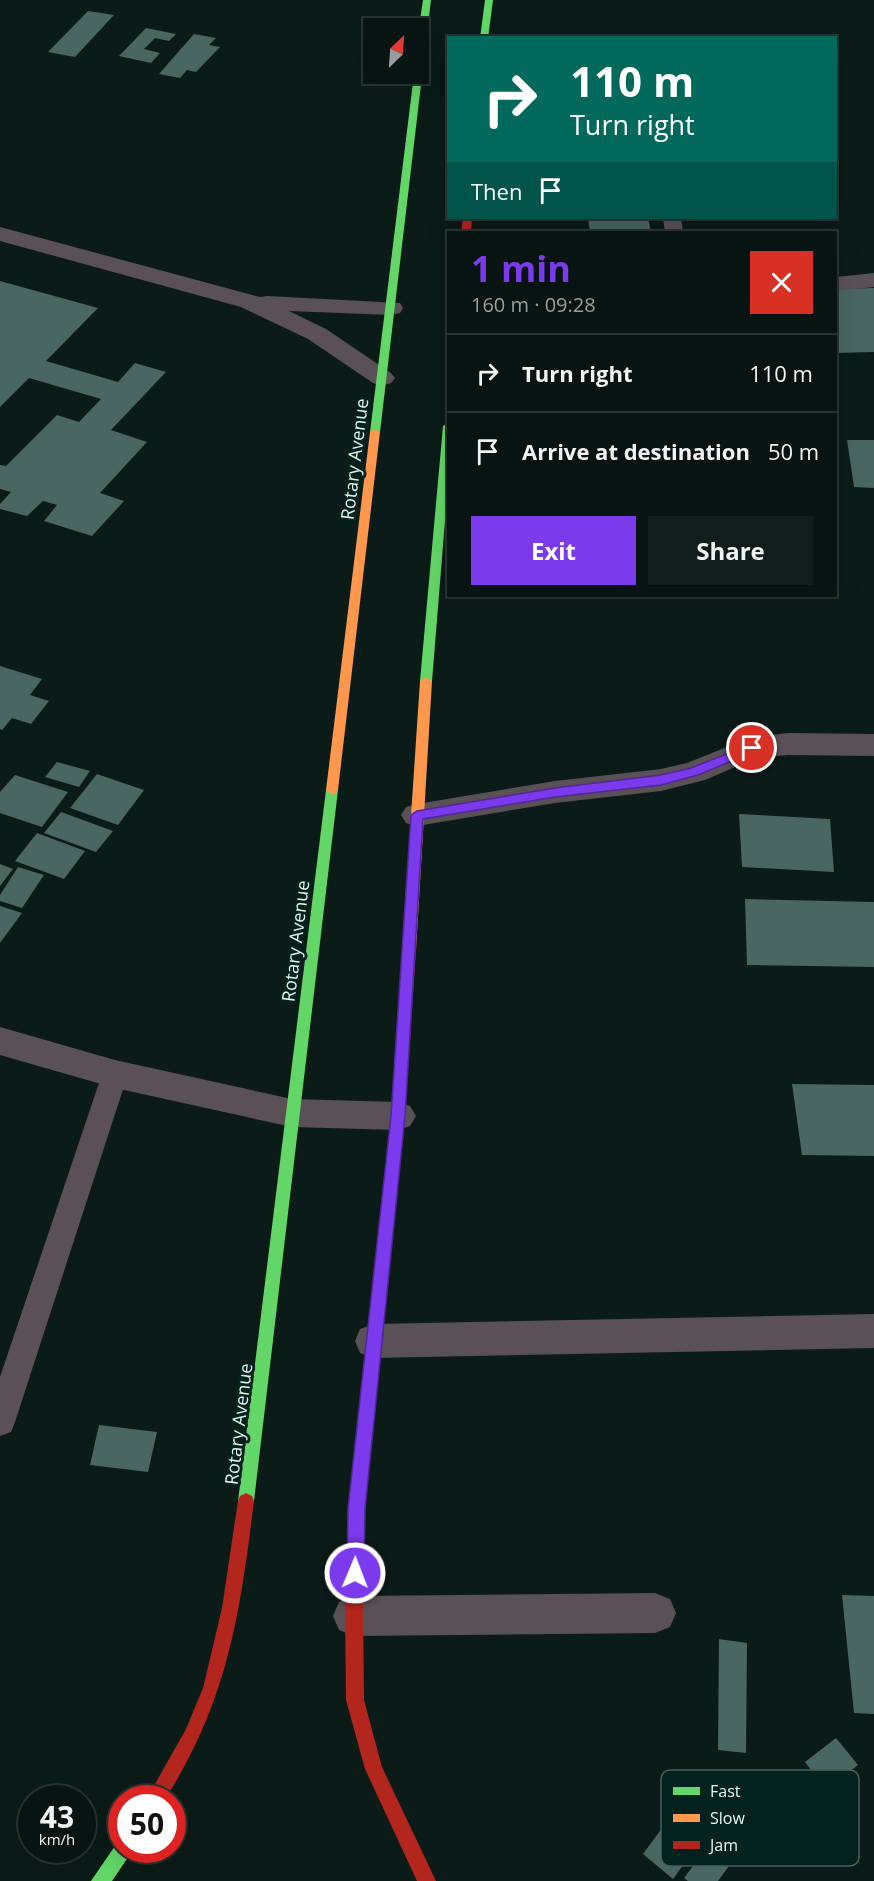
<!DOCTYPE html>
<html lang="en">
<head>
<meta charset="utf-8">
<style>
  :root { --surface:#081412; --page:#111d1b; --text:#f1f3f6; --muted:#989e9f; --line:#293332; --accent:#7c3aed }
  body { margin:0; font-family:"Open Sans",sans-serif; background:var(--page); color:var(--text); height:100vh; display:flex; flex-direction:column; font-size:22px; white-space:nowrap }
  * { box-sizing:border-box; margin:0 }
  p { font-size:20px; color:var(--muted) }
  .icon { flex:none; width:33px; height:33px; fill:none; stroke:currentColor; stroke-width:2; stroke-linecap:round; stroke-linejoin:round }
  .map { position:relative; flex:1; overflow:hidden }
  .panel { position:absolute; left:447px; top:231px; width:390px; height:366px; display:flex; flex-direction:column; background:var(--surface); border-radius:0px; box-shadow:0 6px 24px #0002,0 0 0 2px var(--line) }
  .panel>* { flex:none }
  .banner { position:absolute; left:447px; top:36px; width:390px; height:183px; border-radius:0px; box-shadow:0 6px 24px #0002,0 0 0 2px var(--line); background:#00695c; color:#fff; overflow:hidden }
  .needle { width:39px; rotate:25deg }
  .fabs { position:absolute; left:363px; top:18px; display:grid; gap:12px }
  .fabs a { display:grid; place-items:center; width:66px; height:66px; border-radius:0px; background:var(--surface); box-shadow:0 6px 24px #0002,0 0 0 2px var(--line); font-size:30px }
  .speed { position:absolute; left:18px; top:1785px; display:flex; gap:12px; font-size:30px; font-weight:700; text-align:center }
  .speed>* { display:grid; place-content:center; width:78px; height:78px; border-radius:50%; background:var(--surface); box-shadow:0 6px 24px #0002,0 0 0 2px var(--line); line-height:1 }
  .speed small { font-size:15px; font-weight:400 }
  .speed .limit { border:9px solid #d22; background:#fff; color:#111 }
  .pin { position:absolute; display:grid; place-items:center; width:51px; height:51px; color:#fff; margin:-26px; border:3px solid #fff; border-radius:50%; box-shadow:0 2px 6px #0007 }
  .me { position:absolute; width:66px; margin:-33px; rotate:1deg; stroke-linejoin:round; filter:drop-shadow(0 0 4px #0008) }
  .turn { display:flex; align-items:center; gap:21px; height:126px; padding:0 24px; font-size:27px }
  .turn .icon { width:78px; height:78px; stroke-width:2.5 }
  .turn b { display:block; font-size:42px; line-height:51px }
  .then { display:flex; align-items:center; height:57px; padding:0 24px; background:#0003; gap:12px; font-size:22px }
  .round { display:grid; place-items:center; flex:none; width:63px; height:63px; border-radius:0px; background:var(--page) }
  .summary { display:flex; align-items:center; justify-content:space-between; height:102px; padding:0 24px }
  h1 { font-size:36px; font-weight:700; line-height:45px; color:var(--accent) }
  .button { display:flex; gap:12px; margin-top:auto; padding:12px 24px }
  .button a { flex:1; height:69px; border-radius:0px; background:var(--accent); color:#fff; font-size:24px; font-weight:700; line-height:69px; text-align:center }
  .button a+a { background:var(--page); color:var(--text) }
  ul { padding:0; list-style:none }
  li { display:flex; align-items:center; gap:18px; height:78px; padding:0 24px; border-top:2px solid var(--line) }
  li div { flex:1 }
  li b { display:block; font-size:22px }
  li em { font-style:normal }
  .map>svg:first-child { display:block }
  .building { fill:#496661 }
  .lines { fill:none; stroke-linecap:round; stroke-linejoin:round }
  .lane { fill:#595155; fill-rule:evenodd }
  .street { fill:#595155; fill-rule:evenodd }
  .fast { fill:#63d668; fill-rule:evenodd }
  .slow { fill:#ff974d; fill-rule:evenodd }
  .jam { fill:#b3261e; fill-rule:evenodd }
  .route { fill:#7c3aed; stroke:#51269a; stroke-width:1.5 }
  .labels { text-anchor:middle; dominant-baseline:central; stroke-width:6; stroke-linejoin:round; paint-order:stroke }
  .street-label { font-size:18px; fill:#e2f7f2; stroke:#04221d }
  .key { fill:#04221d; stroke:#47625d; stroke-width:1.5 }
  .key-label { font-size:16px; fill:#e2f7f2 }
</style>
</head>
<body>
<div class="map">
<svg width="874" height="1881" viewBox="0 0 874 1881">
  <rect width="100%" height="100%" fill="#0b1b18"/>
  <path class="building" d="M88,11L114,15L75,57L48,52Z
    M146,28L176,34L169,41L155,38L144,49L160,53L151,63L119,56Z
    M194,34L216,38L209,45L220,47L196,72L187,70L180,78L159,74Z
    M588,218H648L651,232H590Z
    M0,281L98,308L46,361L118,382L135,363L166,372L111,430L147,442L100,493L124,501L92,536L44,521L57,505L43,501L27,516L0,509V504L11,492L0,489V465L6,466L57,415L79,422L101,399L29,378L0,407Z
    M874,288V352L836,353V289Z
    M847,440H874V488L854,487Z
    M0,666L42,679L30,695L49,701L31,724L12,718L2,730L0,729Z
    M57,762L90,771L79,787L45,777Z
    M97,774L144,790L118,825L70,808Z
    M15,775L68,792L42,827L0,813V792Z
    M61,812L113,831L96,852L44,833Z
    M739,814L830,819L834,872L742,867Z
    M37,833L85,851L64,879L15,861Z
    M0,864L13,869L0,886Z
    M18,867L44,875L22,908L0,901V895Z
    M745,899L874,902V967L747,965Z
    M0,906L22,913L0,943Z
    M792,1084L874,1085V1156L802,1155Z
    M99,1425L157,1432L148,1472L90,1465Z
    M842,1595L874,1596V1714L854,1713Z
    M719,1639L747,1643L746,1753L718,1750Z
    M836,1738L858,1765L826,1790L805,1762Z
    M702,1774L732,1798L673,1879L643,1854Z
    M754,1785L776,1802L718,1881H688L684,1878Z"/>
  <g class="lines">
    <path class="lane" d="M663,218H681L683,232H665Z
      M115,1063L124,1066L128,1074L15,1422L11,1432L0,1436V1377L102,1074L106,1066Z"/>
    <path class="street" d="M0,227L260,297L267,296L400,303L403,308L400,313L391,315L289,311L326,329L391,373L395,378L391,383L382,386L373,383L308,339L241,307L0,241Z
      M874,273V287L836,291V277Z
      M788,733L874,734V756L788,755L756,758L705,780L661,791L555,803L417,826L406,823L401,815L406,807L417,804L555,781L661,769L687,763L752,737Z
      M0,1027L115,1060L292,1099L398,1102L410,1106L416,1116L410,1126L398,1130L292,1127L115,1088L0,1055Z
      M874,1314V1348L374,1358L360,1353L355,1341L360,1329L374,1324Z
      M655,1593L670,1599L676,1613L670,1627L655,1633L354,1636L339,1630L333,1616L339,1602L354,1596Z"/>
    <path class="fast" d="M423,0H431L380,432L375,435L370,432L414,74H418V34Z
      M485,0H493L488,38H480Z
      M448,423V484L432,681L426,685L420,681L443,426Z
      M332,785L338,790L254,1501L252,1506L246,1509L240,1506L238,1501L326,790Z
      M389,1194L394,1196L396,1200L365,1509L363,1603L360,1609L354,1611L348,1609L345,1603L349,1509L382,1200L384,1196Z
      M122,1842V1850H133L112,1881H91L117,1843Z"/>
    <path class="slow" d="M375,429L380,432L338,790L332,795L326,790L370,432Z
      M426,677L432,681L416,950L414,954H404L402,950L420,681Z"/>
    <path class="jam" d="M463,218H472L471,232H461Z
      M409,945L414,946L416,950L405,1116L396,1200L394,1204L389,1206L384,1204L382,1200L391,1116L402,950L404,946Z
      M246,1493L252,1496L254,1501C240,1614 228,1699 166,1798H147L186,1729L203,1688L222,1608L238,1501L240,1496Z
      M354,1595L360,1597L363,1603L364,1700L382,1767L436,1881H417L365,1769L346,1700L345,1603L348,1597Z"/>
  </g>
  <path class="route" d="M752,744L758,748L756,751L698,775L661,785L555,797L423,819L405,1116L365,1509L364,1573L361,1579L355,1581L349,1579L347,1573L348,1509L391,1116L411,815L417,811L555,788L661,775L691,768Z"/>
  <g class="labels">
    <g class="street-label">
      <text transform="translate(354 459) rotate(-83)">Rotary Avenue</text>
      <text transform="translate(295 941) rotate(-83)">Rotary Avenue</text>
      <text transform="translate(238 1424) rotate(-83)">Rotary Avenue</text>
    </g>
  </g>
  <rect x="661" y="1770" width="198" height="96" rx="9" class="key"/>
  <rect x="673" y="1787" width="27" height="8" fill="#63d668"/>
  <rect x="673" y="1814" width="27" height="8" fill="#ff974d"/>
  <rect x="673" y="1841" width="27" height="8" fill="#b3261e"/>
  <g class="key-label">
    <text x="710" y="1797">Fast</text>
    <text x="710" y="1824">Slow</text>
    <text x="710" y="1851">Jam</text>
  </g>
</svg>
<div class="fabs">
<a><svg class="needle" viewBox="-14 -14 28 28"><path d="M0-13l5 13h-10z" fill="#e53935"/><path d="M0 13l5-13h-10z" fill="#989e9f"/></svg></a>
</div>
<div class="speed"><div>43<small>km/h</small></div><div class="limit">50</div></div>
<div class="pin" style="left:752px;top:748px;background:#d93025"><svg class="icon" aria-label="arrive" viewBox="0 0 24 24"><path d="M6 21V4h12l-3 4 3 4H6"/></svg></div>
<svg class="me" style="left:355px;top:1573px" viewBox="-20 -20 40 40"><circle r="17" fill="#7c3aed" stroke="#fff" stroke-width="3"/><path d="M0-11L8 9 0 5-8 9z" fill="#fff"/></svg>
<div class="banner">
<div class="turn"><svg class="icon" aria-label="right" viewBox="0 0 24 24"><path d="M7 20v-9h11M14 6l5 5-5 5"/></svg><div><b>110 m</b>Turn right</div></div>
<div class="then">Then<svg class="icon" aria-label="arrive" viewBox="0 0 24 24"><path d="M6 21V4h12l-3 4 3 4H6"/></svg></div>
</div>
<section class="panel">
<div class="summary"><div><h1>1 min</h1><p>160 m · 09:28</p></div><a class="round" style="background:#d93025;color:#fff"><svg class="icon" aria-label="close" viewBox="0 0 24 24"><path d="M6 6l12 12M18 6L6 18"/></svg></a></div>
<ul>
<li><svg class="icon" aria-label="right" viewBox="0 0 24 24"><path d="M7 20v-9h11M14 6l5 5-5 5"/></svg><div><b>Turn right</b></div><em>110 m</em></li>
<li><svg class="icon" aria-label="arrive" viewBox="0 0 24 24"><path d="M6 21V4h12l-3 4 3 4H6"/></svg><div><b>Arrive at destination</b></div><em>50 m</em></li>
</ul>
<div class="button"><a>Exit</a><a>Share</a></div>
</section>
</div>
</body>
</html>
